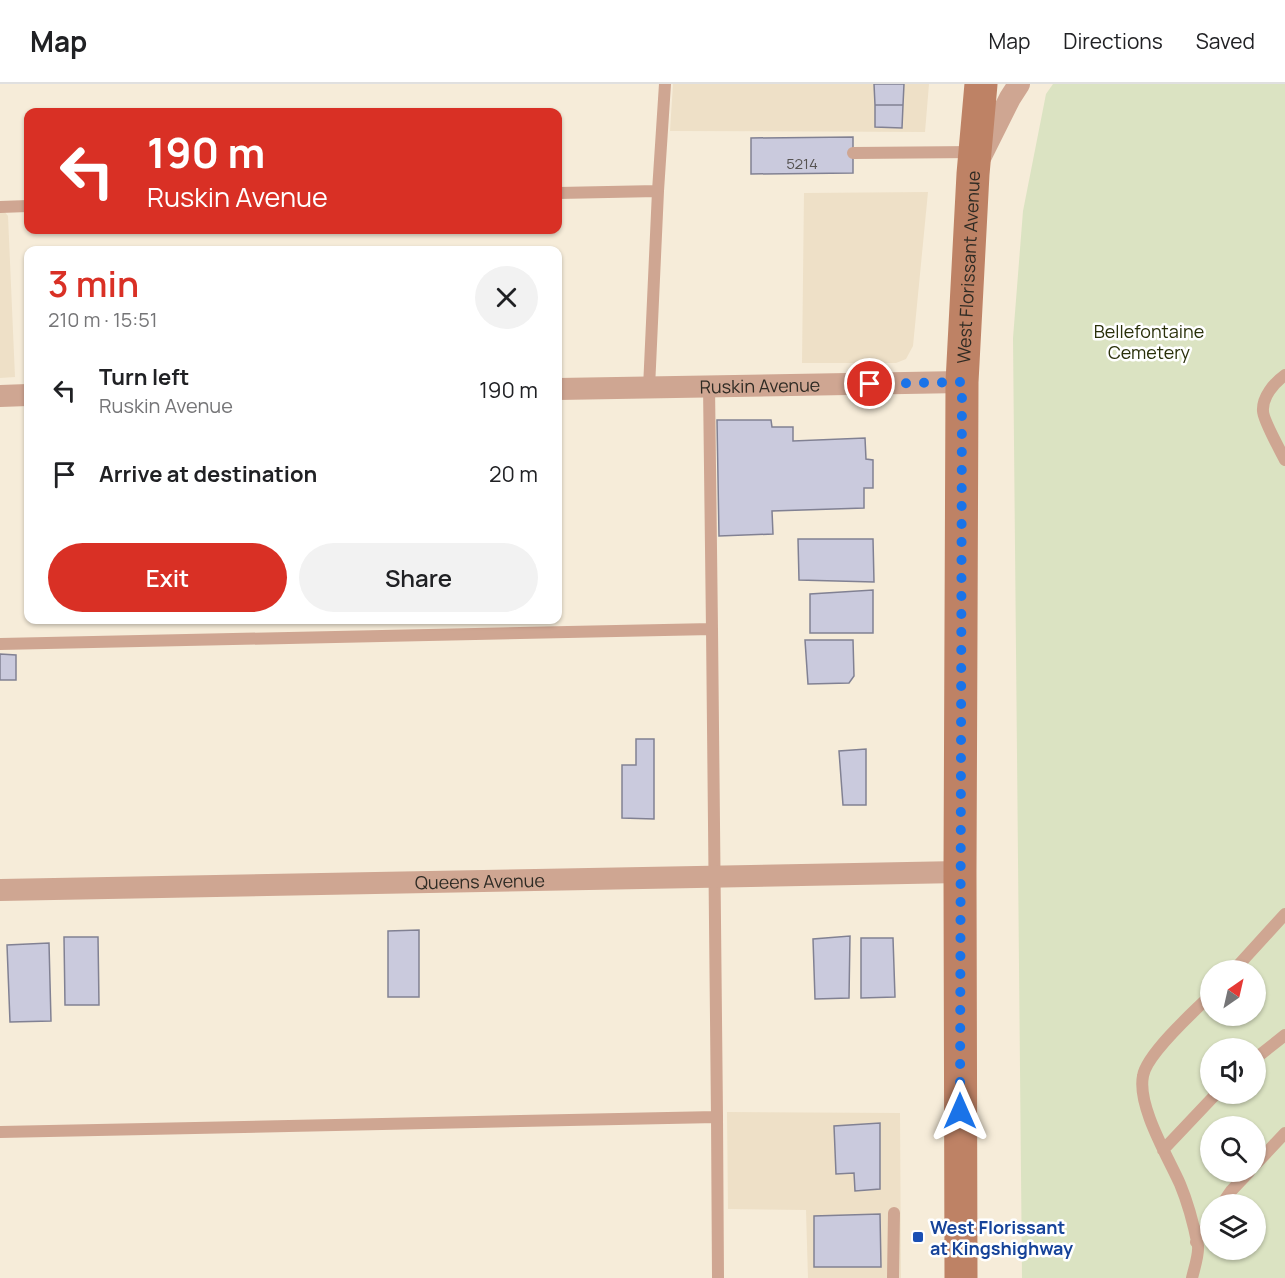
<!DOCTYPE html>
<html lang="en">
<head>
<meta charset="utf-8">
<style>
  :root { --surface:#fff; --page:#f2f2f2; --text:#202124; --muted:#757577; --line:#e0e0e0; --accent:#d93025 }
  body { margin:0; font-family:Manrope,sans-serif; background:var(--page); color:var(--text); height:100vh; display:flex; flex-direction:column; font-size:22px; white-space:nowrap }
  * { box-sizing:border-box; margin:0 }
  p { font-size:20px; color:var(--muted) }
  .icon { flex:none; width:33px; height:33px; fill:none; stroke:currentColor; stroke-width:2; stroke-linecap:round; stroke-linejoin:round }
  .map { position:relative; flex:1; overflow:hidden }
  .side { position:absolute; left:24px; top:162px; width:538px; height:378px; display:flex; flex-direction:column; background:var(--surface); border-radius:12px; box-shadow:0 2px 4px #0004 }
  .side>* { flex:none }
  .banner { position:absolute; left:24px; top:24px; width:538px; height:126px; border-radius:12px; box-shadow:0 2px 4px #0004; background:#d93025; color:#fff; overflow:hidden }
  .needle { width:39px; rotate:34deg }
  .fabs { position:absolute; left:1200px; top:876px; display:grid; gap:12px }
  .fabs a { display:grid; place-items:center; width:66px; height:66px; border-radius:50%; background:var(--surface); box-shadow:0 2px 4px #0004; font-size:30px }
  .pin { position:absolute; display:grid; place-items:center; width:51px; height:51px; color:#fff; margin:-26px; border:3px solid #fff; border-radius:50%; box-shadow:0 2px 6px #0007 }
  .me { position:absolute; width:66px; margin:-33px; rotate:0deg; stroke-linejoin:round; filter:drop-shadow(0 0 4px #0008) }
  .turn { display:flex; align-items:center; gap:21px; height:126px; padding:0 24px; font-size:27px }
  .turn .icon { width:78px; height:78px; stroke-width:2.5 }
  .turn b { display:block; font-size:42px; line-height:51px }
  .round { display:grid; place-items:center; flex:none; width:63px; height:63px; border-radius:32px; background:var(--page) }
  .overview { display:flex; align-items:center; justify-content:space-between; height:102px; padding:0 24px }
  h1 { font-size:36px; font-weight:600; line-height:45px; color:var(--accent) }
  .primary-button { display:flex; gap:12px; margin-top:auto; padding:12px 24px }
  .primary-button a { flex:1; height:69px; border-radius:36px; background:var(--accent); color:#fff; font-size:24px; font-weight:600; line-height:69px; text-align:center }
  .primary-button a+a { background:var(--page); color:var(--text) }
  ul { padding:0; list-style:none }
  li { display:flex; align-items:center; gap:18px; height:84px; padding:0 24px }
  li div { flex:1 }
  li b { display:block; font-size:22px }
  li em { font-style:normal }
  header { display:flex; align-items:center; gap:36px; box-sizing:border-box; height:84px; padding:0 30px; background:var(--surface); border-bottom:2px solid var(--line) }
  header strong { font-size:28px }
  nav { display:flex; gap:33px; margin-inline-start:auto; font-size:21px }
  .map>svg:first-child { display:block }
  .built { fill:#eee0c7 }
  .green { fill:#dbe3c2; fill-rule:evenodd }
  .building { fill:#cacadd; stroke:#818193; stroke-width:1.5 }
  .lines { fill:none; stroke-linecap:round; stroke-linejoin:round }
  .service { stroke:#cfa692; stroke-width:12 }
  .minor { stroke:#cfa692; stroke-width:22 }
  .secondary { stroke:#be8265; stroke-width:33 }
  .route { stroke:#1a73e8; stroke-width:10; stroke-dasharray:0 18 }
  .transit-dot { fill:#1a4fb4; stroke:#fff; stroke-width:2 }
  .labels { text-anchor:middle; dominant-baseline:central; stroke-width:5; stroke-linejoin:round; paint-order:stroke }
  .number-label { font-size:15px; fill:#565352 }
  .street-label { font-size:18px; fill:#2f2b24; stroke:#fff }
  .park-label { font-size:18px; fill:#2a300a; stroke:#fff }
  .transit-label { font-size:18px; font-weight:bold; fill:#164399; stroke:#fff; text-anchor:start }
</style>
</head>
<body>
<header>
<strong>Map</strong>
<nav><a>Map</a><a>Directions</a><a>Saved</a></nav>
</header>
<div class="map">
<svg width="1285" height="1194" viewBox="0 0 1285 1194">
  <rect width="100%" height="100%" fill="#f6ecd9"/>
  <path class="built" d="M673,0H929L925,48L670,47Z
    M928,108L913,262L906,275L896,279H802L804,109Z
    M0,122L8,132L15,293L0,294Z
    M727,1028L900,1029L901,1194H808L806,1126L728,1125Z"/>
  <path class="green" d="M1053,0H1285V1194H1022L1013,254L1023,127L1046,10ZM1210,886H1256V932H1210ZM1210,964H1256V1010H1210ZM1210,1042H1256V1088H1210ZM1210,1120H1256V1166H1210Z"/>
  <path class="building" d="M874,0H904L903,21H875Z
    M875,21H903L902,44L875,43Z
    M853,53V89L751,90V54Z
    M717,336H771L772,343H793V357L865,354L866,375L873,376V404H864V424L772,427L773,450L719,452Z
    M798,455H873L874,498L799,496Z
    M873,506V549H810V510Z
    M805,556H853L854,592L849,599L808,600Z
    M0,570L16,571V596H0Z
    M636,655H654V735L622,734V681H636Z
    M866,665V721H843L839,667Z
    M419,846V913H388V847Z
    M850,852L849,914L815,915L813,855Z
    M64,853H98L99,921H65Z
    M861,854H893L895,913L861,914Z
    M49,859L51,937L10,938L7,861Z
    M880,1039V1105L855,1107L854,1089L836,1090L834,1042Z
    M880,1130L881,1183H814V1132Z"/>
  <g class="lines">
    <path class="service" d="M853,69L975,68
      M558,109L658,107
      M0,123L28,122
      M1285,291C1274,299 1262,313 1263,327C1263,336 1280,366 1285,376
      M649,304L658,107L665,0
      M0,560L712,545L709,302
      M1234,886L1285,830
      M1256,974L1285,951
      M717,1033L718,1194
      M0,1048L717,1033L712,545
      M1163,1066L1216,1010
      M1256,1080L1285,1049
      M1222,1120L1231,1107L1249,1088
      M1196,1158L1210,1137
      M893,1194L894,1129
      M1192,1194C1194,1185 1199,1171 1198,1162C1194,1142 1188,1119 1180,1100C1168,1073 1137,1022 1143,992C1146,971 1194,927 1210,912"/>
    <g class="minor">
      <path d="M981,72L1010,14L1019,0"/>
      <path id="s1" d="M558,305L962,298"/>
      <path d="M0,312L28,311"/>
      <path id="s2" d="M0,806L960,788"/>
    </g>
    <path class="secondary" id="s3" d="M961,1194L960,788L962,298L973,90L981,0"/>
  </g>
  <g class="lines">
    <path class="route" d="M870,300L962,298L960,1027"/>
  </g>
  <rect class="transit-dot" x="912" y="1147" width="12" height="12" rx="3"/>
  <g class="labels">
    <g class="number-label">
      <text x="802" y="79">5214</text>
    </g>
    <g class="street-label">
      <text stroke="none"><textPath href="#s3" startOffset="1011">West Florissant Avenue</textPath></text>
      <text stroke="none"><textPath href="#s1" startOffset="202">Ruskin Avenue</textPath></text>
      <text stroke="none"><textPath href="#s2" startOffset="480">Queens Avenue</textPath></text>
    </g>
    <g class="park-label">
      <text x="1149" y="247">Bellefontaine<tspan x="1149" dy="21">Cemetery</tspan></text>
    </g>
    <g class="transit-label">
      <text x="930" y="1143">West Florissant<tspan x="930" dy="21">at Kingshighway</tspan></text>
    </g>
  </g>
</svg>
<div class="fabs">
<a><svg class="needle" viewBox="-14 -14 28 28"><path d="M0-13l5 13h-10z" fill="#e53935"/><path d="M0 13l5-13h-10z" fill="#757577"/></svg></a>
<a><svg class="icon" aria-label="sound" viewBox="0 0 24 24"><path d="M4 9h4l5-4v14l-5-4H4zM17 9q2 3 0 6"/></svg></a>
<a><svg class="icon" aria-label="search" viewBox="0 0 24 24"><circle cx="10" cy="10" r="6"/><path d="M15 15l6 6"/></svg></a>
<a><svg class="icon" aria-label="layers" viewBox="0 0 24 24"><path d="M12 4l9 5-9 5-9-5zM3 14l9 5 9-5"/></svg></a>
</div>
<div class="pin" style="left:870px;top:300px;background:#d93025"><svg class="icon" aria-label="arrive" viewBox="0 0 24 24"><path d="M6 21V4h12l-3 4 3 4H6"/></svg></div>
<svg class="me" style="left:960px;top:1027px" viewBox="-20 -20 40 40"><path d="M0-17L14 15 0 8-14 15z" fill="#1a73e8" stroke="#fff" stroke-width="4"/></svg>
<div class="banner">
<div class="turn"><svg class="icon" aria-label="left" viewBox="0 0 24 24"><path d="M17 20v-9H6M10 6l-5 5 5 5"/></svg><div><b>190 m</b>Ruskin Avenue</div></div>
</div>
<section class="side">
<div class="overview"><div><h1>3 min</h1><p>210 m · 15:51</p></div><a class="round"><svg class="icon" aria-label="close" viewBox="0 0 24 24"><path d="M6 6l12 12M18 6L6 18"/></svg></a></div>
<ul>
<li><svg class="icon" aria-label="left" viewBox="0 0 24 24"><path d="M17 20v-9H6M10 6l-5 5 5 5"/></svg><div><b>Turn left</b><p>Ruskin Avenue</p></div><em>190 m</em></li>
<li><svg class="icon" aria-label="arrive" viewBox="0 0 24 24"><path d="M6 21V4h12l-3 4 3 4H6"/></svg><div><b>Arrive at destination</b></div><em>20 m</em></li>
</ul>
<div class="primary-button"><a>Exit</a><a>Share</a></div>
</section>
</div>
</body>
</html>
